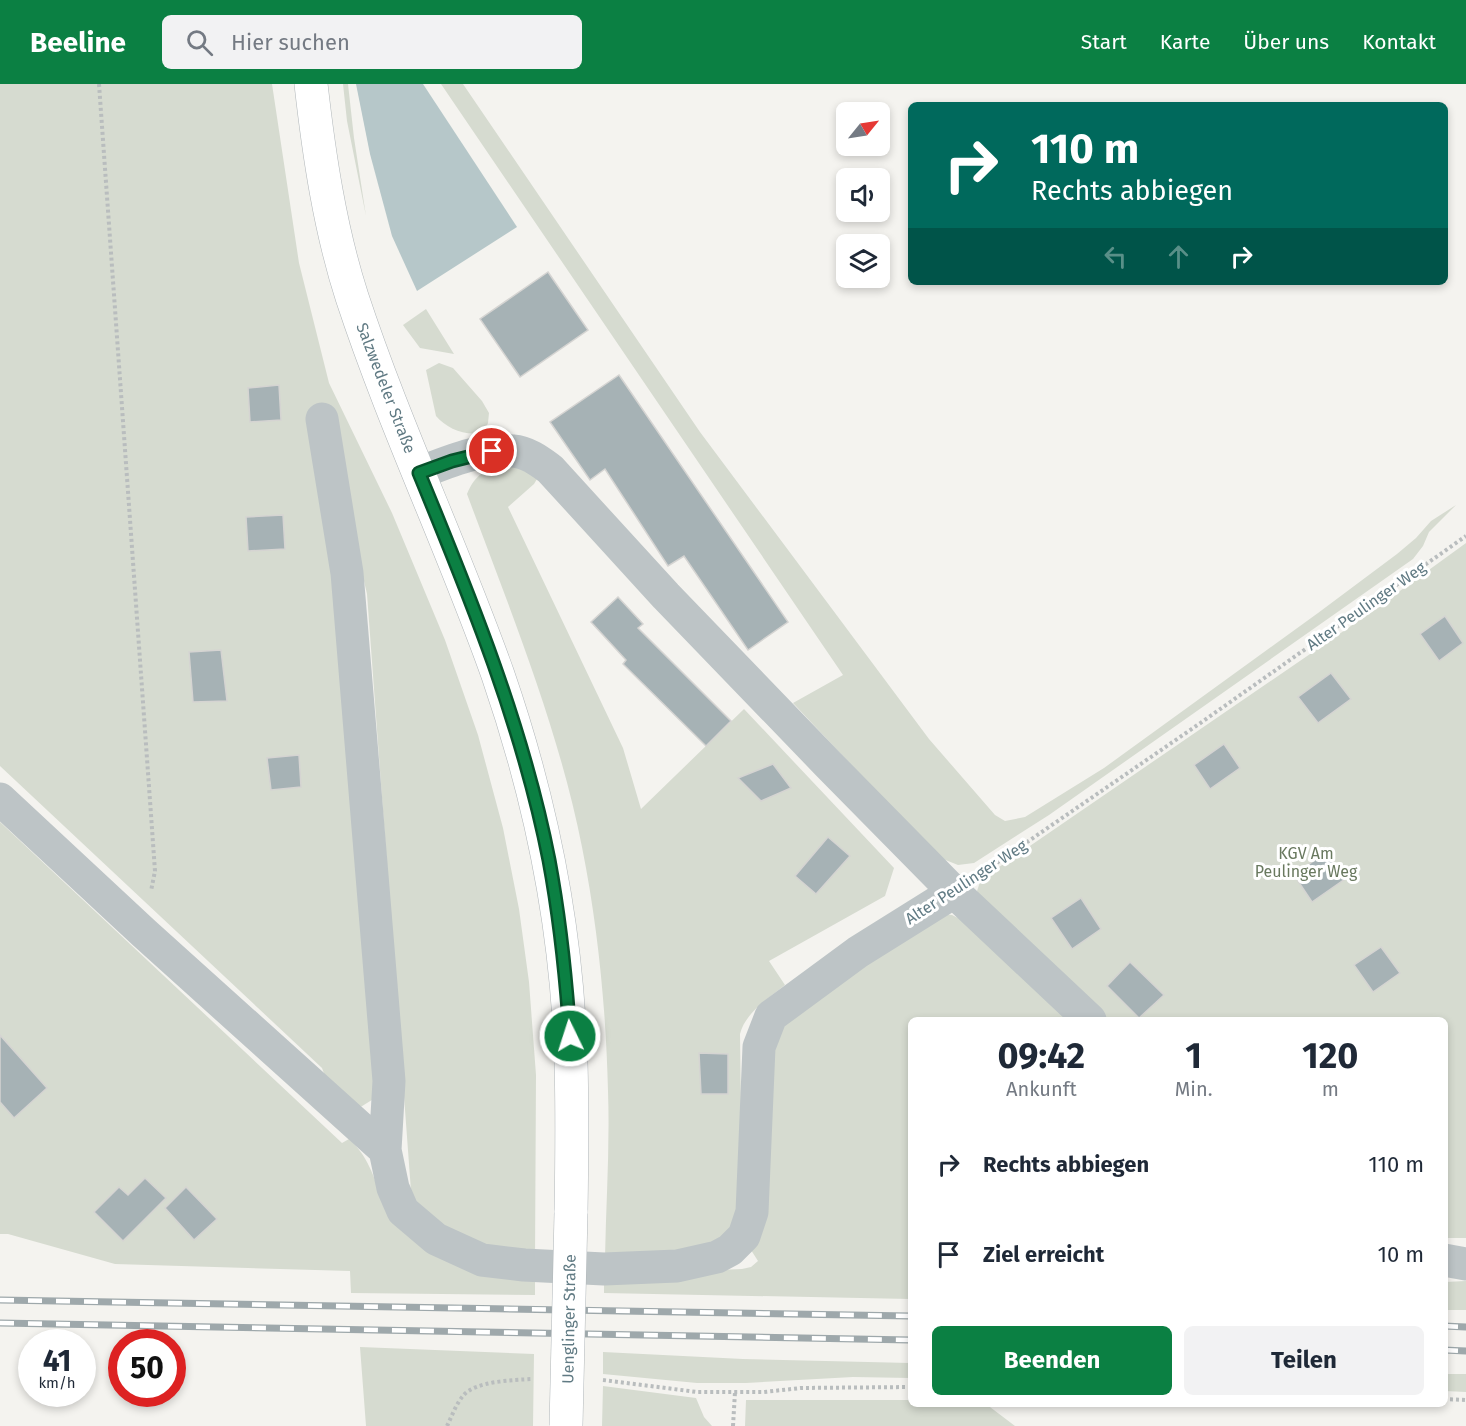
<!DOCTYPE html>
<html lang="de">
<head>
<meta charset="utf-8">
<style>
  :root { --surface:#fff; --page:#f2f2f3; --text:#1f2937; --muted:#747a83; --accent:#0b8043 }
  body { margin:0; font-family:"Fira Sans",sans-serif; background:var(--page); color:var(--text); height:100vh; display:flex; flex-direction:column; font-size:22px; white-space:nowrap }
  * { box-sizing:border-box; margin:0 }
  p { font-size:20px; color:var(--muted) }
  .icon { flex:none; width:33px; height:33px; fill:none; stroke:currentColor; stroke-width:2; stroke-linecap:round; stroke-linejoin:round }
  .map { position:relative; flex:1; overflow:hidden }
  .drawer { position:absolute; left:908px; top:933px; width:540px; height:390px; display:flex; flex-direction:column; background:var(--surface); border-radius:9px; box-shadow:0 3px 9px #0003 }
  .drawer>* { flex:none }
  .top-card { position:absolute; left:908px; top:18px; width:540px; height:183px; border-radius:9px; box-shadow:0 3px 9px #0003; background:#00695c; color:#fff; overflow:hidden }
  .needle { width:39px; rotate:60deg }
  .tools { position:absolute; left:836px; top:18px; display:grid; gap:12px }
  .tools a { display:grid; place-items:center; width:54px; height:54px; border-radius:9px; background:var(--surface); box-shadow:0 3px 9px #0003; font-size:30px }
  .speed { position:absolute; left:18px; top:1245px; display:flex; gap:12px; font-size:30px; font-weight:700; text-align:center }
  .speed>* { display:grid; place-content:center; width:78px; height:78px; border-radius:50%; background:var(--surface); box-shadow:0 3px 9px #0003; line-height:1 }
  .speed small { font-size:15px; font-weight:400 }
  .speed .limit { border:9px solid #d22; background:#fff; color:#111 }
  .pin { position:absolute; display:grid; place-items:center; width:51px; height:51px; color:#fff; margin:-26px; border:3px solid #fff; border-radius:50%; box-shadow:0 2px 6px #0007 }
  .me { position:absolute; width:66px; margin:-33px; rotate:356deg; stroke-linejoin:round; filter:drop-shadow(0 0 4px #0008) }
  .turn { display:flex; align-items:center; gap:21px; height:126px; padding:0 24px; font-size:27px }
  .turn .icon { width:78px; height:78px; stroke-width:2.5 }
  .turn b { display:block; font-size:42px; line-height:51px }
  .lanes { display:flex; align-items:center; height:57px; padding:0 24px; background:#0003; justify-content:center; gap:30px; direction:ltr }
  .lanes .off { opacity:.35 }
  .eta { display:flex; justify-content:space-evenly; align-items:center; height:102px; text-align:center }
  .eta b { font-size:36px; font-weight:700; line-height:42px }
  .action { display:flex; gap:12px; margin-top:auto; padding:12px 24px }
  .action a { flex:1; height:69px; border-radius:9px; background:var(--accent); color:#fff; font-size:24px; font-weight:700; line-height:69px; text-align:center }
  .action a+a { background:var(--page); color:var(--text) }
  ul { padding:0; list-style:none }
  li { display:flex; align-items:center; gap:18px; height:90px; padding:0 24px }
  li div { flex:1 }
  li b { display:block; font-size:22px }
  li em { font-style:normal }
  header { display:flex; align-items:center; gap:36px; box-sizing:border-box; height:84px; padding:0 30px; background:var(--accent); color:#fff }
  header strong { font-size:28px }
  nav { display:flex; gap:33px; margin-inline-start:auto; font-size:21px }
  .search { width:420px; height:54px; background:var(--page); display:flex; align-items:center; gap:15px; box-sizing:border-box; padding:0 21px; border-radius:9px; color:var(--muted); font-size:22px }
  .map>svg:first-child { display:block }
  .green { fill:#d6dbd0 }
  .water { fill:#b6c7c9 }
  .building { fill:#a6b2b5; stroke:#d5d4d2; stroke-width:1.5 }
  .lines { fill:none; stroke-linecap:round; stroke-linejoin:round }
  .major-casing { stroke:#b1b7ba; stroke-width:34 }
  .path { stroke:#b9bdbe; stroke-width:4; stroke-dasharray:3 3; stroke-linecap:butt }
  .minor { stroke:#bdc4c6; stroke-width:33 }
  .major { stroke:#fff; stroke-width:33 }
  .rail-casing { stroke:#9ea8ab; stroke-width:7 }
  .rail { stroke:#fff; stroke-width:4.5; stroke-dasharray:14; stroke-linecap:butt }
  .major-bridge-casing { stroke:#b1b7ba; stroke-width:34; stroke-linecap:butt }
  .major-bridge { stroke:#fff; stroke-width:33 }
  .route-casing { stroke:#07532c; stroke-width:15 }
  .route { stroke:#0b8043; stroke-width:10 }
  .labels { text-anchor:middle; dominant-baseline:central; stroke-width:6; stroke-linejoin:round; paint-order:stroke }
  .street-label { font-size:16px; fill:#607a83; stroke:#fff }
  .park-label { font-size:16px; fill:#69795f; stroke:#fff }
</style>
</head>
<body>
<header>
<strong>Beeline</strong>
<div class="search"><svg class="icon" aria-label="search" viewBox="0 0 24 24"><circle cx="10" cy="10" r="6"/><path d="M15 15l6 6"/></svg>Hier suchen</div>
<nav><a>Start</a><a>Karte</a><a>Über uns</a><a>Kontakt</a></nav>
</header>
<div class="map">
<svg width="1466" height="1342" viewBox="0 0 1466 1342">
  <rect width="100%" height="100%" fill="#f4f3ef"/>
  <path class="green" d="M0,0H272L299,179L329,299L392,429L445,556L478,651L503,744L519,825L529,898L536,991L535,1176L497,1171L421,1130L411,1107L367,510L361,484L375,1014L359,1024L331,1008L322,984L0,682Z
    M343,0H348L354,54L366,132L347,37Z
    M441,0H463L700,348L929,655L995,731L1005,737L1025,733L1104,684L1318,529L1397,470L1416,454L1431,437L1456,421L1429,448L1423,462L1413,475L1049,731L974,779L958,781L938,773L793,619L843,591Z
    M426,225L454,270L420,264L403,241Z
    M439,279L453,284L482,317L489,329L488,339L484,348C467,353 447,345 436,332L426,286Z
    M506,380L522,382L537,395L534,400L508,423L623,664L641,725L744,625L894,784L885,812L769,877L785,901C769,914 745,929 740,950L742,1107L745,1131L713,1163L605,1174C606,1119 610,1062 608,1007C606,925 598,843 582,763C558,642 510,526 467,410C476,389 484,387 506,380Z
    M1466,459V1154H1445L1444,936H1108L981,815L977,807L980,798L986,792L1364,533Z
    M0,738L342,1059L349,1055C367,1071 375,1093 381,1116L535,1191V1211L351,1209L350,1187L115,1180L8,1150H0Z
    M942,830L952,831L964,837L1072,936H910V1215L604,1209V1191L742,1185L751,1183L758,1177L751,1166L771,945Z
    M1466,1197V1226H1445V1198Z
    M360,1263L534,1270L533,1342H366Z
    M603,1268L743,1275L910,1279V1294L853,1293L746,1299H697L603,1290Z
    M1445,1290H1466V1308L1445,1307Z
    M603,1302L696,1314L704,1333L712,1342H602Z
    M746,1316H910V1320H986L1015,1342H745Z"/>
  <path class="water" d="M356,0H423L517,143L417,207L392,152L370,70Z"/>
  <path class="building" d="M548,188L588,246L520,293L480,235Z
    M619,291L788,538L748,566L684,472L668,482L605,385L590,396L550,338Z
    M279,301L281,336L250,338L248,304Z
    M283,431L285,465L248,467L246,433Z
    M618,513L643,540L638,544L731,637L706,662L623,580L626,576L591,538Z
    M1445,532L1463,559L1439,577L1420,550Z
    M221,566L227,617L193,618L189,568Z
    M1331,589L1351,615L1318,639L1298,613Z
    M1224,660L1240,684L1210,705L1194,681Z
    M299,671L301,703L271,706L267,674Z
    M773,680L791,704L761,717L738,694Z
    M828,753L850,772L816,810L795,792Z
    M1326,768L1345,795L1312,818L1294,791Z
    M1081,814L1101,845L1072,865L1051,834Z
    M1381,863L1400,889L1373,908L1354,881Z
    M1130,878L1164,911L1139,934L1107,902Z
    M0,951L47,1004L14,1034L0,1018Z
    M699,969L728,970V1010H701Z
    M145,1094L166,1114L123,1157L94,1128L119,1103L128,1111Z
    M186,1103L217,1135L194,1156L165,1124Z"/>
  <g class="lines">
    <g class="major-casing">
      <path id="major" d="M311,0C319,71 330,145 352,213C394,341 453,464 498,591C538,707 564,829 570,953C573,1011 572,1070 571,1129"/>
    </g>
    <path class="path" d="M99,0L155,787L151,807
      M982,789L1199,640L1466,452
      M603,1296L697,1308H764L801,1304L910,1303
      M1444,1315L1466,1316
      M447,1342C452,1332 456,1320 463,1312C474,1297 514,1296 532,1295
      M733,1342L735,1308"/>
    <path class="minor" d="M322,335L347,489L389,997L385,1066
      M419,389C448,378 482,363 513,367C527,368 539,377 550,385L666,512L828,680L954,808L1090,936
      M0,715L144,849L385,1066L393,1104L403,1127L436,1155L482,1176L524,1181L604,1185L677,1182L717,1173L730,1166L744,1152L752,1128L759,963L771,932L858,868L954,808
      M1444,1176L1466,1180"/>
    <use href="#major" class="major"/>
    <g class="rail-casing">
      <path id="rail" d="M0,1216L910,1232
        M0,1239L910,1256
        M1444,1242L1466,1243
        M1444,1266L1466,1267"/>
    </g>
    <use href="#rail" class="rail"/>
    <g class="major-bridge-casing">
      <path id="major-bridge" d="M566,1342L571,1129"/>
    </g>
    <use href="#major-bridge" class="major-bridge"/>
  </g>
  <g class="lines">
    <g class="route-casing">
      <path id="route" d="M492,367L452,377L419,389C471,515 523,643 549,776C560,835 566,893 570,952"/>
    </g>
    <use href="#route" class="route"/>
  </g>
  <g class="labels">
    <g class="street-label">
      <text transform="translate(386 304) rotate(69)">Salzwedeler Straße</text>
      <text transform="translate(1366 522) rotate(-35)">Alter Peulinger Weg</text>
      <text transform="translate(966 798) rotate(-33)">Alter Peulinger Weg</text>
      <text transform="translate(569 1235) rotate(-89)">Uenglinger Straße</text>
    </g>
    <g class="park-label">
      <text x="1306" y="769">KGV Am<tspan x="1306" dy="18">Peulinger Weg</tspan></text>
    </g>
  </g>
</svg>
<div class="tools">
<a><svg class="needle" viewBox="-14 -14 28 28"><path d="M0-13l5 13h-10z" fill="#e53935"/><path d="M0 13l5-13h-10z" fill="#747a83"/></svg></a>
<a><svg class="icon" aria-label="sound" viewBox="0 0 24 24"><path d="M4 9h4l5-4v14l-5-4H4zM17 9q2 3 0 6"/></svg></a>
<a><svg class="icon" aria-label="layers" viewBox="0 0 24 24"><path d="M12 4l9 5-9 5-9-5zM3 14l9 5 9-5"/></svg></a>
</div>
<div class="speed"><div>41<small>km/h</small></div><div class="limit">50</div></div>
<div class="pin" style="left:492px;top:367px;background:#d93025"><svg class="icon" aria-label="arrive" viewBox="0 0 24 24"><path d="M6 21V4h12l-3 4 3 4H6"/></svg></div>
<svg class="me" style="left:570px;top:952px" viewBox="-20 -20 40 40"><circle r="17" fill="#0b8043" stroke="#fff" stroke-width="3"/><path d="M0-11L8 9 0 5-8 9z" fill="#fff"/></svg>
<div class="top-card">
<div class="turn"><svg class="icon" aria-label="right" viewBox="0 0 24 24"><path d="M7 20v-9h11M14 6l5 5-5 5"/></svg><div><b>110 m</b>Rechts abbiegen</div></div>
<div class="lanes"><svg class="icon off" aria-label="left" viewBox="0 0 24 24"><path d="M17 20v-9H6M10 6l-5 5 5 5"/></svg><svg class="icon off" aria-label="ahead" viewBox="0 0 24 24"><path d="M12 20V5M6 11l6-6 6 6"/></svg><svg class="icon" aria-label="right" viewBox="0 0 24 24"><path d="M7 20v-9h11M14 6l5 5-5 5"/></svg></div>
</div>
<section class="drawer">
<div class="eta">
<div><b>09:42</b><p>Ankunft</p></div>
<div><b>1</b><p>Min.</p></div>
<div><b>120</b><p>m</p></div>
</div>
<ul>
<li><svg class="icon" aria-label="right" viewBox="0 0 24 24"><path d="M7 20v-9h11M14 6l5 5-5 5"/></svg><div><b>Rechts abbiegen</b></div><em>110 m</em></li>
<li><svg class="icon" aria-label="arrive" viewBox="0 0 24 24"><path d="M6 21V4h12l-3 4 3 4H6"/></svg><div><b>Ziel erreicht</b></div><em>10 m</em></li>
</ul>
<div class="action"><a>Beenden</a><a>Teilen</a></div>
</section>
</div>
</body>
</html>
